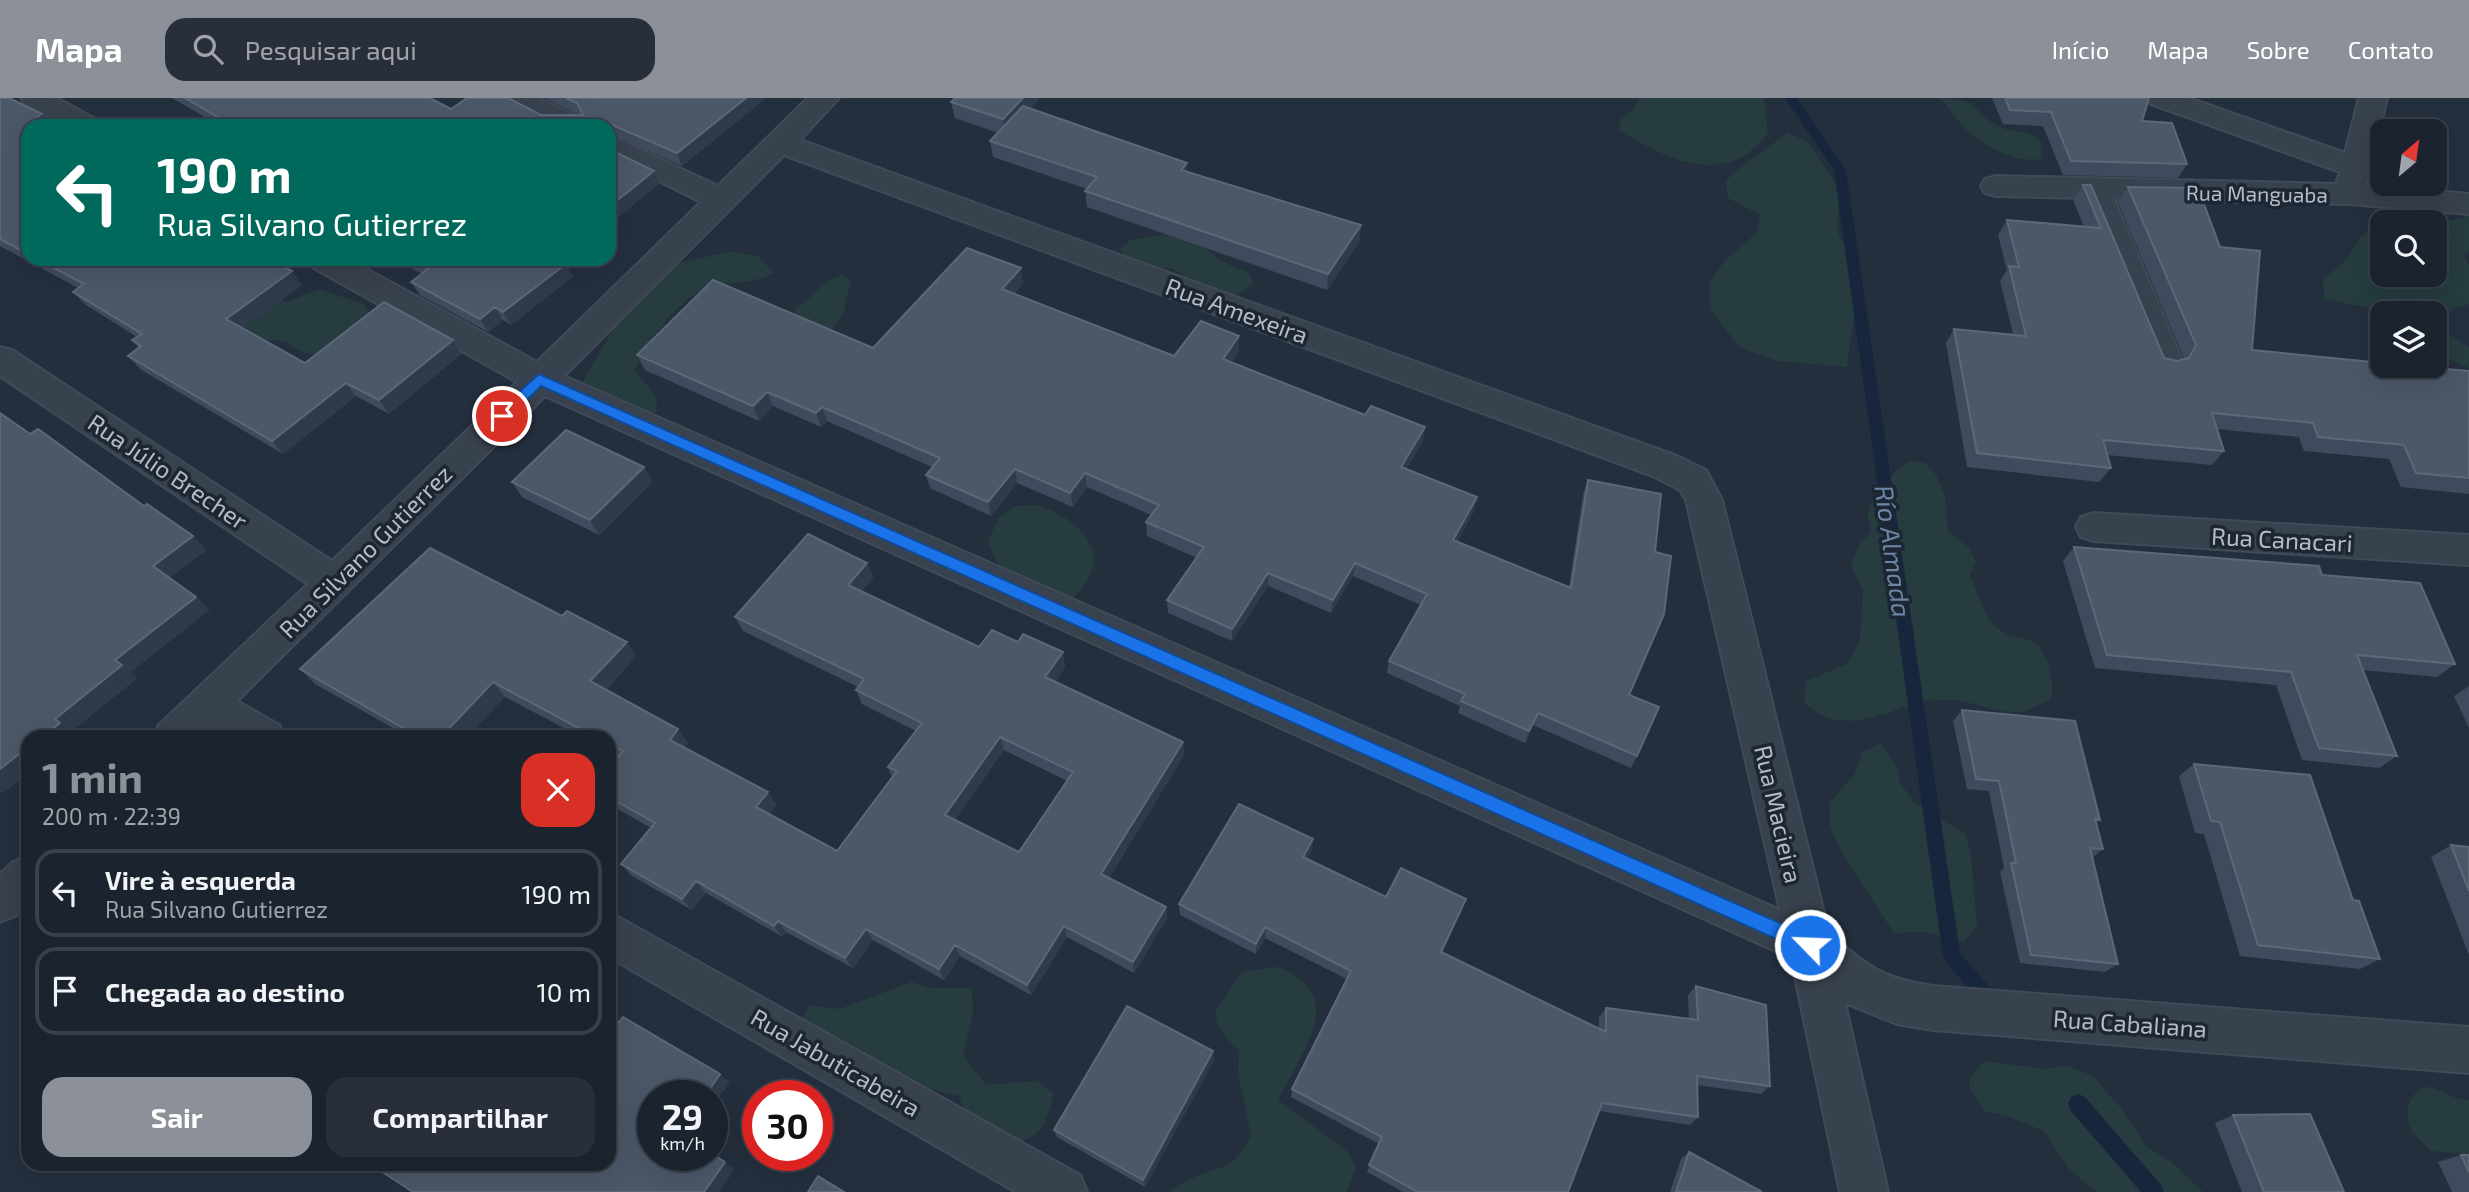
<!DOCTYPE html>
<html lang="pt">
<head>
<meta charset="utf-8">
<style>
  :root { --surface:#1b232e; --page:#282f3a; --text:#f1f3f6; --muted:#a0a4aa; --line:#39404a; --accent:#8c9099 }
  body { margin:0; font-family:"Exo 2",sans-serif; background:var(--page); color:var(--text); height:100vh; display:flex; flex-direction:column; font-size:26px; white-space:nowrap }
  * { box-sizing:border-box; margin:0 }
  p { font-size:23px; color:var(--muted) }
  .icon { flex:none; width:38px; height:38px; fill:none; stroke:currentColor; stroke-width:2; stroke-linecap:round; stroke-linejoin:round }
  .map { position:relative; flex:1; overflow:hidden }
  .drawer { position:absolute; left:21px; top:632px; width:595px; height:441px; display:flex; flex-direction:column; background:var(--surface); border-radius:21px; box-shadow:0 7px 28px #0002,0 0 0 2px var(--line) }
  .drawer>* { flex:none }
  .banner { position:absolute; left:21px; top:21px; width:595px; height:147px; border-radius:21px; box-shadow:0 7px 28px #0002,0 0 0 2px var(--line); background:#00695c; color:#fff; overflow:hidden }
  .needle { width:46px; rotate:29deg }
  .buttons { position:absolute; left:2370px; top:21px; display:grid; gap:14px }
  .buttons a { display:grid; place-items:center; width:77px; height:77px; border-radius:14px; background:var(--surface); box-shadow:0 7px 28px #0002,0 0 0 2px var(--line); font-size:35px }
  .speed { position:absolute; left:637px; top:982px; display:flex; gap:14px; font-size:35px; font-weight:700; text-align:center }
  .speed>* { display:grid; place-content:center; width:91px; height:91px; border-radius:50%; background:var(--surface); box-shadow:0 7px 28px #0002,0 0 0 2px var(--line); line-height:1 }
  .speed small { font-size:18px; font-weight:400 }
  .speed .limit { border:10px solid #d22; background:#fff; color:#111 }
  .pin { position:absolute; display:grid; place-items:center; width:60px; height:60px; color:#fff; margin:-30px; border:4px solid #fff; border-radius:50%; box-shadow:0 2px 7px #0007 }
  .me { position:absolute; width:77px; margin:-38px; rotate:294deg; stroke-linejoin:round; filter:drop-shadow(0 0 5px #0008) }
  .turn { display:flex; align-items:center; gap:24px; height:147px; padding:0 21px; font-size:32px }
  .turn .icon { width:91px; height:91px; stroke-width:2.5 }
  .turn b { display:block; font-size:49px; line-height:60px }
  .round { display:grid; place-items:center; flex:none; width:74px; height:74px; border-radius:21px; background:var(--page) }
  .summary { display:flex; align-items:center; justify-content:space-between; height:119px; padding:0 21px }
  h1 { font-size:42px; font-weight:700; line-height:52px; color:var(--accent) }
  .cta { display:flex; gap:14px; margin-top:auto; padding:14px 21px }
  .cta a { flex:1; height:80px; border-radius:21px; background:var(--accent); color:#fff; font-size:28px; font-weight:700; line-height:80px; text-align:center }
  .cta a+a { background:var(--page); color:var(--text) }
  ul { padding:0; list-style:none }
  li { display:flex; align-items:center; gap:21px; height:88px; margin:0 14px 10px; padding:0 7px; border:4px solid var(--line); border-radius:21px }
  li div { flex:1 }
  li b { display:block; font-size:26px }
  li em { font-style:normal }
  header { display:flex; align-items:center; gap:42px; box-sizing:border-box; height:98px; padding:0 35px; background:var(--accent); color:#fff }
  header strong { font-size:33px }
  nav { display:flex; gap:38px; margin-inline-start:auto; font-size:24px }
  .search { width:490px; height:63px; background:var(--page); display:flex; align-items:center; gap:18px; box-sizing:border-box; padding:0 24px; border-radius:21px; color:var(--muted); font-size:26px }
  .map>svg:first-child { display:block }
  .green { fill:#263c3f }
  .lines { fill:none; stroke-linecap:round; stroke-linejoin:round }
  .stream { fill:#17263c; fill-rule:evenodd }
  .minor-casing { stroke:#414a57; stroke-width:4 }
  .minor { fill:#38414e; fill-rule:evenodd }
  .wall { fill:#3f4b5c; fill-rule:evenodd }
  .shaded-wall { fill:#2f3b4b }
  .building { fill:#4b5868; stroke:#5c6777; stroke-width:2; fill-rule:evenodd }
  .route { fill:#1a73e8; stroke:#114b97; stroke-width:2 }
  .labels { text-anchor:middle; dominant-baseline:central; stroke-width:7; stroke-linejoin:round; paint-order:stroke }
  .far-street-label { font-size:21px; fill:#b4bcc9; stroke:#1d2633 }
  .street-label { font-size:24px; fill:#b4bcc9; stroke:#1d2633 }
  .water-label { font-size:26px; font-style:italic; fill:#6d86a8; stroke:#1d2633 }
</style>
</head>
<body>
<header>
<strong>Mapa</strong>
<div class="search"><svg class="icon" aria-label="search" viewBox="0 0 24 24"><circle cx="10" cy="10" r="6"/><path d="M15 15l6 6"/></svg>Pesquisar aqui</div>
<nav><a>Início</a><a>Mapa</a><a>Sobre</a><a>Contato</a></nav>
</header>
<div class="map">
<svg width="2469" height="1094" viewBox="0 0 2469 1094">
  <rect width="100%" height="100%" fill="#242f3e"/>
  <path class="green" d="M1639,0H1764L1768,36C1723,91 1669,62 1618,32L1621,21L1634,11Z
    M1939,0C1983,0 1970,15 2000,29C2012,35 2027,31 2037,40C2042,46 2043,54 2041,61C2015,66 1977,45 1961,26C1953,17 1949,7 1939,0Z
    M1787,34L1808,44L1839,90L1838,134L1859,181L1847,269L1777,263L1739,249L1711,212L1709,186L1725,162L1757,135L1760,117L1728,100L1726,83C1743,63 1768,52 1787,34Z
    M2469,118V154L2463,157L2469,166V206L2451,212L2444,224L2447,235L2469,249V270L2434,256V215H2395L2324,201L2323,182L2346,162L2360,139L2382,126V177H2434V124H2386L2452,122Z
    M1165,136L1197,145L1225,165L1248,174L1253,184C1240,204 1214,199 1195,186C1188,182 1184,176 1177,173C1155,163 1138,183 1120,151L1130,142Z
    M732,153L759,159L774,175C754,185 737,184 716,187C684,193 646,244 635,272L657,300L656,314L639,322L579,294L588,274L624,213L672,167Z
    M842,177L851,182L844,213L829,237L794,218L796,209C818,198 816,185 842,177Z
    M319,191L363,206L371,217L327,258C310,257 298,255 285,243L259,242L246,235L245,225L266,198L286,204Z
    M1910,363L1925,365L1936,377L1945,398L1948,433L1969,450L1976,464L1970,477C1978,494 1980,511 1993,526C2011,547 2039,529 2049,569C2052,581 2053,589 2051,601C2042,605 2031,613 2021,614C1992,616 1966,598 1936,602C1891,607 1843,645 1804,604L1806,583L1847,566L1860,542L1863,493L1851,468L1859,446L1871,434C1870,429 1868,423 1868,417C1868,398 1895,372 1910,363Z
    M1016,408C1023,408 1032,406 1038,408C1068,416 1106,444 1090,477C1085,489 1075,498 1066,507L1001,474L988,443L998,421Z
    M1881,645L1897,669L1900,685L1915,705L1965,736L1971,757L1977,827L1964,844L1925,834L1894,835L1843,757L1830,730V704L1855,676L1862,654Z
    M1278,869C1351,897 1301,955 1278,1002L1347,1053L1356,1068L1347,1094H1167C1178,1088 1190,1080 1202,1076C1231,1067 1236,1066 1251,1037L1238,975L1239,953C1228,942 1214,929 1216,913L1242,874Z
    M911,884L931,890H972L973,915L963,957L986,987L1037,983L1054,996C1049,1013 1045,1034 1027,1041C1003,1050 961,1022 960,998L922,989L797,928L809,907L840,911Z
    M1984,963L2045,971L2066,968L2092,977L2121,1010L2146,1048L2170,1063L2203,1094H2097L2070,1072L2044,1033L2007,1018L1984,1013L1970,990L1969,981Z
    M2424,989C2445,990 2452,1003 2469,1002V1056L2431,1053C2425,1047 2417,1040 2412,1033C2403,1018 2408,996 2424,989Z"/>
  <g class="lines">
    <path class="stream" d="M1785,0H1797L1846,72L1960,855L1999,900L2001,906L1999,912L1992,915L1985,912L1943,859L1834,72Z
      M2078,996L2085,999L2161,1087L2164,1094H2141L2071,1013L2068,1006L2071,999Z"/>
    <g class="minor-casing">
      <path id="minor" d="M21,0H57L95,21L100,28H63L25,6Z
        M502,0H539L582,21L587,28H549L506,6Z
        M808,0H839L800,42L1677,358L1706,372L1722,402L1829,835C1871,870 1878,879 1933,888L2469,929V975L1933,932L1897,926L1845,905L1888,1094H1840L1791,860L545,298L237,603L279,627L285,639H229L211,628L200,639H153L159,627L308,486L0,278V249L12,252L332,463L517,284L312,169L307,161H348L537,264L701,104L609,58V37L718,88ZM784,57L1653,378L1680,392L1686,402L1780,812L564,278Z
        M2147,0H2189L2345,55L2359,0H2387L2366,87L2469,96V116L2349,106L2114,101L2182,263L2177,272L2165,275L2153,272L2083,100L1996,98L1985,95L1981,88L1985,81L1996,78L2336,86L2340,74L2151,6Z
        M2094,415L2469,437V467L2094,443L2081,439L2076,429L2081,419Z
        M28,758V806L15,818L0,824V776L13,764Z
        M609,814L1080,1077L1087,1094H1016L609,859Z"/>
    </g>
    <use href="#minor" class="minor"/>
  </g>
  <path class="wall" d="M0,0L42,16L52,28H28V161H268L302,187L242,231L305,265L453,242L461,256L389,316L356,298L283,356L140,271L128,258L139,250L132,242L137,239L86,207L73,194L78,190L0,148Z
    M172,0H430L451,11L541,17H579L545,0H766L682,68L609,36V28H220Z
    M955,0H1040L1031,10L1187,74L1361,127L1359,144L1327,192L1087,109L1085,93L1087,91L993,59L990,43L998,35L955,20L951,4Z
    M1992,0H2149L2142,23L2187,66L2178,80L2063,77L2043,28L2003,26Z
    M2083,87L2164,260L2177,263L2184,261L2118,104L2128,89L2252,252L2469,273V396L2401,389L2389,361L2304,353L2299,339L2217,331L2224,353L2212,367L2107,357L2111,370L2099,384L1967,369L1946,245L1954,231L2013,236L2000,183L2007,172L1998,137L2007,122L2084,129L2073,102Z
    M394,161H572L566,166L573,179L511,227L503,222L488,234L420,197L411,184L422,176Z
    M1023,185L1014,196L1174,258L1239,238V253L1231,264L1423,343L1406,371L1474,413L1457,444L1569,489L1583,396L1588,382L1629,597L1637,658L1631,670L1533,627L1525,645L1458,615L1460,608L1387,575L1389,563L1421,507L1353,478L1331,515L1268,488L1232,543L1168,515L1167,502L1197,460L1147,438L1146,424L1151,417L1087,389L1073,409L1017,385L991,418L930,390L926,377L932,369L827,323L821,329L773,308L759,323L645,272L637,257L873,250Z
    M644,369L652,384L599,437L522,399L512,384Z
    M2074,449L2322,477L2455,566L2437,579L2363,572L2397,658L2379,670L2302,662L2276,587L2095,570L2063,463Z
    M867,465L873,480L862,493L979,549L1018,544L1063,554L1065,569L1055,584L1183,644L1184,657L1109,780L1166,809L1167,820L1134,875L1067,839L1031,897L960,858L944,882L873,842L853,870L786,834L783,839L706,795L692,812L632,778L621,766L651,730L609,706V669L618,659L609,654V639H581L505,599L467,639H409L315,586L300,571L636,558L606,592L688,645L684,649L768,694L776,707L769,716L837,753L892,679L888,669L916,633L862,606L856,592L858,589L743,533L735,519ZM1004,652L1067,683L1019,754L955,722Z
    M2469,588V630L2454,598Z
    M1962,612L2100,722L2096,725L2103,751L2092,760L2118,866L2105,874L2020,865L2000,774L2004,770L1989,693L1967,691L1953,623Z
    M2194,666L2353,802L2380,861L2360,871L2240,858L2204,736L2195,735L2179,678Z
    M2451,747L2469,749V857L2431,759Z
    M1312,752L1307,761L1386,799L1462,812L1442,855L1599,931V919L1606,910L1689,921L1688,897L1696,888L1770,988L1761,996L1697,987L1698,1019L1690,1027L1599,1013L1568,1094H1403L1367,1074L1379,1046L1291,999L1292,991L1347,881L1265,840L1256,856L1180,817L1179,806Z
    M1213,953L1214,962L1145,1089L1057,1039L1054,1032Z
    M2233,1017L2344,1094H2242L2215,1025Z
    M1689,1054L1762,1094H1670L1681,1061Z
    M2461,1057H2469V1094H2452L2438,1064Z"/>
  <path class="shaded-wall" d="M746,0H766L682,68L677,55Z
    M1023,0H1040L1005,38L1003,21Z
    M42,16L52,28H39L33,22Z
    M1187,65V81L1181,72Z
    M654,73L659,86L609,127V109Z
    M1361,127L1359,144L1327,192L1328,176Z
    M553,161H572L558,172Z
    M566,166L573,179L511,227L503,214Z
    M1021,170L1023,185L1004,206L1002,191Z
    M292,173L302,187L237,235L226,221Z
    M495,209L503,222L488,234L480,221Z
    M1239,238V253L1223,275V261Z
    M453,242L461,256L389,316L379,302Z
    M346,285L356,298L283,356L272,343Z
    M767,294L773,308L759,323L753,308Z
    M822,309L827,323L821,329L816,315Z
    M1425,329L1423,343L1398,383L1401,369Z
    M644,369L652,384L599,437L590,422Z
    M1015,371L1017,385L991,418L988,404Z
    M1085,375L1087,389L1073,409L1070,395Z
    M1477,399L1474,413L1451,456L1453,442Z
    M193,438L207,452L168,481L153,468Z
    M867,465L873,480L854,502L848,487Z
    M1355,465L1353,478L1331,515L1333,502Z
    M1268,475V488L1232,543V531Z
    M196,499L210,512L131,574L138,580L72,633L77,637L75,639H42L55,621L115,562Z
    M627,544L636,558L601,597L590,583Z
    M1063,554L1065,569L1048,593L1045,579Z
    M493,584L505,599L467,639H441Z
    M1538,615L1533,627L1525,645L1529,633Z
    M678,631L688,645L679,655L670,642Z
    M1000,639L1004,652L950,729L945,717Z
    M1183,644L1184,657L1104,788L1101,776Z
    M28,649V676L3,695L0,694V671Z
    M768,694L776,707L764,722L756,709Z
    M1313,741L1312,752L1302,770L1303,759Z
    M696,783L706,795L692,812L682,801Z
    M1466,801L1462,812L1438,864L1441,854Z
    M1166,809L1167,820L1134,875L1133,864Z
    M778,823L786,834L783,839L774,828Z
    M1064,828L1067,839L1031,897L1027,887Z
    M1265,829V840L1256,856V846Z
    M866,831L873,842L853,870L845,860Z
    M955,847L960,858L944,882L939,871Z
    M1213,953L1214,962L1145,1089L1143,1082Z
    M720,976L730,984L712,1009V998H705Z
    M725,1064L735,1071L719,1094H704Z"/>
  <path class="building" d="M0,0H9L42,16L33,22L46,28H28V156L0,141Z
    M185,0H430L451,11L467,0H508L541,17H583L577,5L566,0H746L677,55L601,22V28H233Z
    M955,0H1023L1003,21L951,4Z
    M2005,0H2149L2142,23L2172,25L2187,66L2071,63L2051,14L2010,12Z
    M1023,8L1187,65L1181,72L1361,127L1328,176L1085,93L1097,79L990,43Z
    M609,51L654,73L609,109Z
    M2083,87H2091L2164,260L2177,263L2189,260L2196,247L2128,89L2198,90L2220,149L2260,153L2252,252L2382,265V268H2413L2469,273V380L2416,375L2404,347L2318,339L2313,325L2212,315L2224,353L2103,342L2111,370L1977,355L1954,231L2026,238L2009,168L2019,169L2007,122L2101,130Z
    M967,150L1021,170L1002,191L1174,258L1201,223L1239,238L1223,261L1365,317L1371,308L1425,329L1401,369L1477,399L1453,442L1571,490L1588,382L1661,396L1655,454L1671,458L1664,516L1629,597L1659,609L1637,658L1538,615L1529,633L1461,603L1465,596L1389,563L1427,496L1355,465L1333,502L1268,475L1232,531L1167,502L1204,449L1146,424L1159,407L1085,375L1070,395L1015,371L988,404L926,377L940,360L822,309L816,315L767,294L753,308L637,257L713,182L873,250Z
    M37,161H268L292,173L226,221L305,265L384,204L453,242L379,302L346,285L272,343L128,258L141,248L132,242L142,236L73,194L84,186Z
    M409,161H556L566,166L503,214L495,209L480,221L411,184L428,171Z
    M0,315L30,336L38,331L144,408L147,406L193,438L153,468L196,499L115,562L122,567L55,621L60,625L42,639H28V649L0,671Z
    M566,332L644,369L590,422L512,384Z
    M808,436L867,465L848,487L979,549L992,532L1018,544L1023,536L1063,554L1045,579L1183,644L1101,776L1166,809L1133,864L1064,828L1027,887L955,847L939,871L866,831L845,860L778,823L774,828L696,783L682,801L621,766L655,725L609,699V669L623,653L609,646V639H595L493,584L441,639H419L300,571L430,450L562,518L567,513L627,544L590,583L678,631L670,642L768,694L756,709L837,753L897,673L888,669L922,625L856,592L864,581L735,519ZM1000,639L1073,674L1019,754L945,717Z
    M2074,449L2319,468L2322,477L2420,485L2455,566L2357,557L2397,658L2319,650L2291,574L2107,557Z
    M1962,612L2075,623L2100,722L2095,721L2103,751L2090,750L2118,866L2031,857L2011,765H2016L1999,683L1976,681Z
    M2194,666L2310,677L2353,802L2359,803L2380,861L2258,847L2220,724L2211,723Z
    M1239,706L1313,741L1303,759L1386,799L1401,770L1466,801L1441,854L1606,934V910L1698,922L1696,888L1766,907L1770,988L1697,978L1698,1019L1602,1005L1568,1094H1418L1369,1067L1382,1039L1292,991L1351,873L1265,829L1256,846L1179,806Z
    M2451,747L2469,749V793Z
    M1127,908L1213,953L1143,1082L1054,1032Z
    M623,919L720,976L705,998H653V1057L712,1056L725,1064L704,1094H413L384,1075L392,1066H609V937Z
    M2310,1016L2344,1094H2264L2233,1017Z
    M1689,1054L1762,1094H1676Z
    M2461,1057H2469V1074Z
    M818,1078L844,1094H808Z"/>
  <path class="route" d="M539,276L1816,841L1819,847L1816,853L1810,856L1803,853L541,288L507,322H497V314Z"/>
  <g class="labels">
    <g class="far-street-label">
      <text transform="translate(2257 95) rotate(1)">Rua Manguaba</text>
    </g>
    <g class="street-label">
      <text transform="translate(1237 212) rotate(20)">Rua Amexeira</text>
      <text transform="translate(168 373) rotate(34)">Rua Júlio Brecher</text>
      <text transform="translate(2282 441) rotate(3)">Rua Canacari</text>
      <text transform="translate(365 453) rotate(-45)">Rua Silvano Gutierrez</text>
      <text transform="translate(1779 716) rotate(77)">Rua Macieira</text>
      <text transform="translate(2130 925) rotate(4)">Rua Cabaliana</text>
      <text transform="translate(836 964) rotate(30)">Rua Jabuticabeira</text>
    </g>
    <g class="water-label">
      <text transform="translate(1894 453) rotate(82)">Río Almada</text>
    </g>
  </g>
</svg>
<div class="buttons">
<a><svg class="needle" viewBox="-14 -14 28 28"><path d="M0-13l5 13h-10z" fill="#e53935"/><path d="M0 13l5-13h-10z" fill="#a0a4aa"/></svg></a>
<a><svg class="icon" aria-label="search" viewBox="0 0 24 24"><circle cx="10" cy="10" r="6"/><path d="M15 15l6 6"/></svg></a>
<a><svg class="icon" aria-label="layers" viewBox="0 0 24 24"><path d="M12 4l9 5-9 5-9-5zM3 14l9 5 9-5"/></svg></a>
</div>
<div class="speed"><div>29<small>km/h</small></div><div class="limit">30</div></div>
<div class="pin" style="left:502px;top:318px;background:#d93025"><svg class="icon" aria-label="arrive" viewBox="0 0 24 24"><path d="M6 21V4h12l-3 4 3 4H6"/></svg></div>
<svg class="me" style="left:1810px;top:847px" viewBox="-20 -20 40 40"><circle r="17" fill="#1a73e8" stroke="#fff" stroke-width="3"/><path d="M0-11L8 9 0 5-8 9z" fill="#fff"/></svg>
<div class="banner">
<div class="turn"><svg class="icon" aria-label="left" viewBox="0 0 24 24"><path d="M17 20v-9H6M10 6l-5 5 5 5"/></svg><div><b>190 m</b>Rua Silvano Gutierrez</div></div>
</div>
<section class="drawer">
<div class="summary"><div><h1>1 min</h1><p>200 m · 22:39</p></div><a class="round" style="background:#d93025;color:#fff"><svg class="icon" aria-label="close" viewBox="0 0 24 24"><path d="M6 6l12 12M18 6L6 18"/></svg></a></div>
<ul>
<li><svg class="icon" aria-label="left" viewBox="0 0 24 24"><path d="M17 20v-9H6M10 6l-5 5 5 5"/></svg><div><b>Vire à esquerda</b><p>Rua Silvano Gutierrez</p></div><em>190 m</em></li>
<li><svg class="icon" aria-label="arrive" viewBox="0 0 24 24"><path d="M6 21V4h12l-3 4 3 4H6"/></svg><div><b>Chegada ao destino</b></div><em>10 m</em></li>
</ul>
<div class="cta"><a>Sair</a><a>Compartilhar</a></div>
</section>
</div>
</body>
</html>
